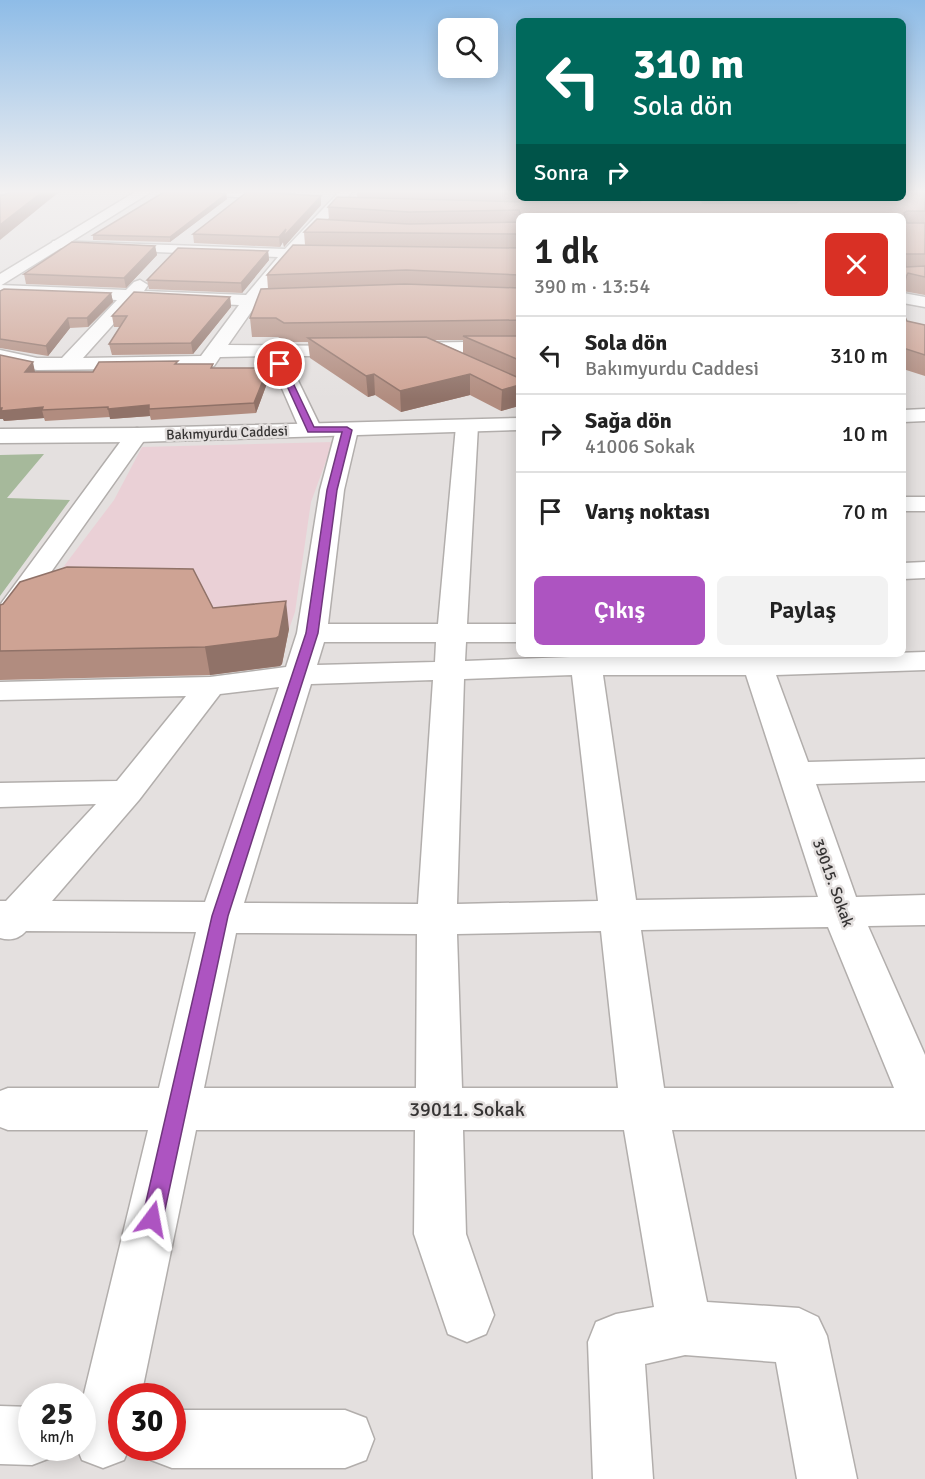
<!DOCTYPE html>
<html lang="tr">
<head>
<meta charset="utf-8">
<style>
  :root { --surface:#fff; --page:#f2f2f2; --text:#222; --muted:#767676; --line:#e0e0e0; --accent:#ad54c1 }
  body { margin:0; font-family:Signika,sans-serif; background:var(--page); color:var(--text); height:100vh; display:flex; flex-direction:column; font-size:22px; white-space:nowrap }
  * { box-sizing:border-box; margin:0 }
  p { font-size:20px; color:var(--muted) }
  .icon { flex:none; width:33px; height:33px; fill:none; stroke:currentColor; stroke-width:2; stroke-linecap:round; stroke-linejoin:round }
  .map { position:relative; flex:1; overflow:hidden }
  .sheet { position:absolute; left:516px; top:213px; width:390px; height:444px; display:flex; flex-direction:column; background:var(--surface); border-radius:9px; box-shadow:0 3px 15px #0003 }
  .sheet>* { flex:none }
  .hud { position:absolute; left:516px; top:18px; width:390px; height:183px; border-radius:9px; box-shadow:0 3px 15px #0003; background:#00695c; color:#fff; overflow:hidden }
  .buttons { position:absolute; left:438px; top:18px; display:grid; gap:12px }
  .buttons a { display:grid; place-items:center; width:60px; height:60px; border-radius:9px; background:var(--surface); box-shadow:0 3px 15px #0003; font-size:30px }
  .speed { position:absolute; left:18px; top:1383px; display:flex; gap:12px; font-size:30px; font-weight:700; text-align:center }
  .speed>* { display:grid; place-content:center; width:78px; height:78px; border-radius:50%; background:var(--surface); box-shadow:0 3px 15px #0003; line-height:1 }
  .speed small { font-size:15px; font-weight:400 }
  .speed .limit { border:9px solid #d22; background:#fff; color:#111 }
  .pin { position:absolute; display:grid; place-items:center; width:51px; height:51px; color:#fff; margin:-26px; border:3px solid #fff; border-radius:50%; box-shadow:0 2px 6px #0007 }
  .me { position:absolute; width:66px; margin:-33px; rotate:13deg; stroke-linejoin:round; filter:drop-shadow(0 0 4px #0008) }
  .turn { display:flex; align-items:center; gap:21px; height:126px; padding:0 18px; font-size:27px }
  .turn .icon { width:78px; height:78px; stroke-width:2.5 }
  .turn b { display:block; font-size:42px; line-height:51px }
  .then { display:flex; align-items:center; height:57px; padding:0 18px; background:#0003; gap:12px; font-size:22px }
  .round { display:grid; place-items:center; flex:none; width:63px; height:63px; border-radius:9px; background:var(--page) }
  .overview { display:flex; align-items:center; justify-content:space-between; height:102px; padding:0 18px }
  h1 { font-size:36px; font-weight:600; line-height:45px }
  .button { display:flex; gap:12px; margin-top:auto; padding:12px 18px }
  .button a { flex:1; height:69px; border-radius:9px; background:var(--accent); color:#fff; font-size:24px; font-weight:600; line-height:69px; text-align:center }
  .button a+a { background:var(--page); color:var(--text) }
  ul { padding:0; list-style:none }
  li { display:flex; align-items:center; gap:18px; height:78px; padding:0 18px; border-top:2px solid var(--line) }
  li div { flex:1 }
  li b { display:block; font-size:22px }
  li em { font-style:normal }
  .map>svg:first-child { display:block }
  .commercial { fill:#ead0d6 }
  .green { fill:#a6b99b }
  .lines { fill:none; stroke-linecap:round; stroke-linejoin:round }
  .minor-casing { stroke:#b2aeac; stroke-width:3 }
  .major-casing { stroke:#b2aeac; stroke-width:3 }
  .minor { fill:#fff; fill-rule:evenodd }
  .major { fill:#fff; fill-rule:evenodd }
  .wall { fill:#b18c7f; fill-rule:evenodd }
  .shaded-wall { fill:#907268 }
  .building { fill:#cea394; stroke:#907268; stroke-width:1.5 }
  .route { fill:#ad54c1; stroke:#70377d; stroke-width:1.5 }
  .labels { text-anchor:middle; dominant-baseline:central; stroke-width:5; stroke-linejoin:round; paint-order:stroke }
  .far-street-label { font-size:14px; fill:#363434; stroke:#e4e0df }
  .street-label { font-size:16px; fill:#363434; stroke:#e4e0df }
  .near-street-label { font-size:20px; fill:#363434; stroke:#e4e0df }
</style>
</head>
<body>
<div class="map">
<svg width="925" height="1479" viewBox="0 0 925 1479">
  <rect width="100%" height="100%" fill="#e4e0df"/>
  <path class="commercial" d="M333,442L311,502L295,612L289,629L61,570L114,500L142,447Z"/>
  <path class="green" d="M44,454L7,498L70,500L0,596V455Z"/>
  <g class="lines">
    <g class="minor-casing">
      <path id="minor" d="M0,192H18L0,199Z
        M216,192L294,194L295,197L289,201L222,196Z
        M339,192H352L301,249L334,252L337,255L334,258H293L264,294L301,293L307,294L309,298L307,302L256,305L228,345L362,346L364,350L362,354L355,356H286L322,430L319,435L311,436L303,435L300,430L268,356L220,357L214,366L207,368L37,370L0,362V350L37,358H62L117,300L0,295V285L126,290L134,282L140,280L148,285L144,291L246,295L278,257L58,248L51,244L53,241L285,249ZM135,300L239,305L201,356L83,358Z
        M903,293L925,297V307L903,303Z
        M519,341V353L407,355L400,353L398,349L400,345L407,343Z
        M467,420L475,421L478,426L467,624H519V642H466L465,661L570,657V654H600V657H740L739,654H769L770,657L925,652V670L776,675L808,762L925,759V781L816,784L856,897L925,895V925L868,926L925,1055V1130H672L707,1302L799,1308L818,1317L827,1336L857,1479H797L776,1362L685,1355L645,1364L653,1479H593L588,1342L596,1322L616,1314L654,1307L624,1130H463L466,1234L494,1315L486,1334L467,1342L448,1334L414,1234L415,1130H196L141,1396H122V1448H129L124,1460L103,1468L82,1460L77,1448H82V1402L148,1130H8L0,1127V1091L8,1088H159L196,932L26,931C19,939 10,941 0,938V901H6L96,804L0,807V783L117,781L186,696L0,700V682L210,677L286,667L297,633L320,490L336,430L339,425L347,424L355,425L358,430L344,490L328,624H438L456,426L459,421ZM324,642H436L435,662L317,665ZM572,675L598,901L457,904L464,679ZM603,675H746L818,897L636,900ZM433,680L418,904L244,903L311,684ZM279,687L205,902L52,901L139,800L220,694ZM828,927L894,1088H664L641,930ZM601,931L618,1088H462L457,934ZM236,933L417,934L416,1088H204Z
        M137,428L145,430L148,435L10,630L0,633V605L129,430Z
        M903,497H925V511H903Z
        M925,562V578L903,579V563Z
        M0,1406L32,1407V1448H57L53,1457L32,1465L0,1464Z
        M172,1410H345L366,1418L374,1439L366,1460L345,1468H172L151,1460L146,1448H172Z"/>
    </g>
    <g class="major-casing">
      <path id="major" d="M135,192H151L0,286V274Z
        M925,409V421L903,422V410Z
        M519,418V430L137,442L0,443V429L137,428Z"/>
    </g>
    <use href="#minor" class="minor"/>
    <use href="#major" class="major"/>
  </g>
  <path class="wall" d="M357,192H519V198H903L925,192V295L903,291V292V216H519V210V406L501,411L470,395L401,412L375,395L368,397L310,358L308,342H286L278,337H252L250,318L268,289L267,275L305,245L304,232L329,219L328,207L358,198L357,196ZM434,340H463V353Z
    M220,193L226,194L227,199L170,242L93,240V235Z
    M321,196V205L284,247L283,242L280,247L194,243L193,234Z
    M155,246L157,255L126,288L26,284L24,274Z
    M268,251L269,260L242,293L149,289L147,280Z
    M0,291L111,293L113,302L88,327L70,328L48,356L0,348Z
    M230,297L231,307L193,354L112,355L109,344L120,327H114L112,316Z
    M903,317L907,321L925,325V376L903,369Z
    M178,364L213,368H268L269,378L256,413L151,420L150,416L110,419V417L45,421L44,418L4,421L3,419L35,372H93Z
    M0,605L213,608L289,629L282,664L280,666L210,675L0,680Z"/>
  <path class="shaded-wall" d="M42,192H59L0,240V225Z
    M226,194L227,199L170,242V237Z
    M321,196V205L284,247L283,242L280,247L279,237L286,229Z
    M703,198H725L724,205L702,211L701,201Z
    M155,246L157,255L126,288L124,278Z
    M268,251L269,260L242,293L241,283Z
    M908,273L903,292V282Z
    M111,293L113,302L88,327L87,318Z
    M230,297L231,307L193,354L191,343Z
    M68,318L70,328L48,356L46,346Z
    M33,362L35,372H25Z
    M268,368L269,378L256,413L254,403Z
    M374,374L375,395L368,397L366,376Z
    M470,374V395L401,412L400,391Z
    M519,385V406L501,411L502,390Z
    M149,405L150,416L110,419L108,409Z
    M43,407L42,410L44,418L4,421L3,419H0V408Z
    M286,601L289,629L282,664L280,666L210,675L205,647Z"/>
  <path class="building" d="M9,192H42L0,225V195H4Z
    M164,192H220V193L226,194L170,237L93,235Z
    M247,192H254L321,196L283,237L286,229L279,237L193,234Z
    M903,192H925V211H907L904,213L907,223H925V254H905L906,267L925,266V277L908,273L903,282V216H521L519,210L409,212L328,207L337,197L568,203L640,202L643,199L640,198H703L701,201L703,203H796L804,198H903Z
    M317,219L409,224L519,222V234L304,232Z
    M72,242L155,246L124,278L24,274Z
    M293,245L519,248V275L406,270L267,275Z
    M178,248L268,251L241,283L147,280Z
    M405,284L519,288V320L284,323L276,318H250L261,289Z
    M4,289L111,293L87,318H68L46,346L0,339V291Z
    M134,292L230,297L191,343L109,344L127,316H112Z
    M903,317H905L907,321L925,325V355L903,348Z
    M463,336H519V360Z
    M426,337L519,378V385L502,390L470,374L400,391L374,374L366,376L308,338Z
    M0,355L33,362L25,372H93L99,362L178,361L175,364H213L211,368H268L254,403L149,409V405L108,409V407L42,410L43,407L1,411L2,408H0Z
    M67,567L193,569L213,608L286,601L279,636L276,638L205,647L0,651V605L3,604L20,582Z"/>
  <linearGradient id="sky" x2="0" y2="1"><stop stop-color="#8ebce7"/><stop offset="0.48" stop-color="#f3f1f1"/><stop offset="1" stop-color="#f3f1f1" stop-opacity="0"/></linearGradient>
  <rect width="925" height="399" fill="url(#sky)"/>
  <path class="route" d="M280,362L284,364L314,427H347L352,430L337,490L318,633L228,916L163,1219L160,1226L152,1229L145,1226L142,1219L212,916L306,633L327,490L342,432H308L277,364Z"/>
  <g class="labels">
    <g class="far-street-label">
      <text transform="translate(227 433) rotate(-2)">Bakımyurdu Caddesi</text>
    </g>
    <g class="street-label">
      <text transform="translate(833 883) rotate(70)">39015. Sokak</text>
    </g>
    <g class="near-street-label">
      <text x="467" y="1109">39011. Sokak</text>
    </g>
  </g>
</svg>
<div class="buttons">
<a><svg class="icon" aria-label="search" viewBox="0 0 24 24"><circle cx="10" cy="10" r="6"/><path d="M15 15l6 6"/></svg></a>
</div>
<div class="speed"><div>25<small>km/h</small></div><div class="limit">30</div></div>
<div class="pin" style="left:280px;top:364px;background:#d93025"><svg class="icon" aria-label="arrive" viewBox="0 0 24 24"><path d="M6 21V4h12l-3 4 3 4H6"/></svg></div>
<svg class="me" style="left:152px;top:1219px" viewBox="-20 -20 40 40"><path d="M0-17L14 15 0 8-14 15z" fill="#ad54c1" stroke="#fff" stroke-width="4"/></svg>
<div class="hud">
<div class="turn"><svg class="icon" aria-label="left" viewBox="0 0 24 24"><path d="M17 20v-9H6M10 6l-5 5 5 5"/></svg><div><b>310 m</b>Sola dön</div></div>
<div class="then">Sonra<svg class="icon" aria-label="right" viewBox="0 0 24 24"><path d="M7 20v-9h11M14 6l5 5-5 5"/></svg></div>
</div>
<section class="sheet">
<div class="overview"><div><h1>1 dk</h1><p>390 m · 13:54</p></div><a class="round" style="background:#d93025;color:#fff"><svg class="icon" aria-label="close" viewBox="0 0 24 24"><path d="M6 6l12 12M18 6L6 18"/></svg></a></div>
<ul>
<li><svg class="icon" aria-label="left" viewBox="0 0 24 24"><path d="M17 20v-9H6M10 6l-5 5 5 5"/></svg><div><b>Sola dön</b><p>Bakımyurdu Caddesi</p></div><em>310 m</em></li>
<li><svg class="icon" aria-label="right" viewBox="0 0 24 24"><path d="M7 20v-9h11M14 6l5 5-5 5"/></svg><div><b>Sağa dön</b><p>41006 Sokak</p></div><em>10 m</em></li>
<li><svg class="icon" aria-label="arrive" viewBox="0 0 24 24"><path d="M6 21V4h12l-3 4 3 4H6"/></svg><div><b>Varış noktası</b></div><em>70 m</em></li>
</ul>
<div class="button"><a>Çıkış</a><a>Paylaş</a></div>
</section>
</div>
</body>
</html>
